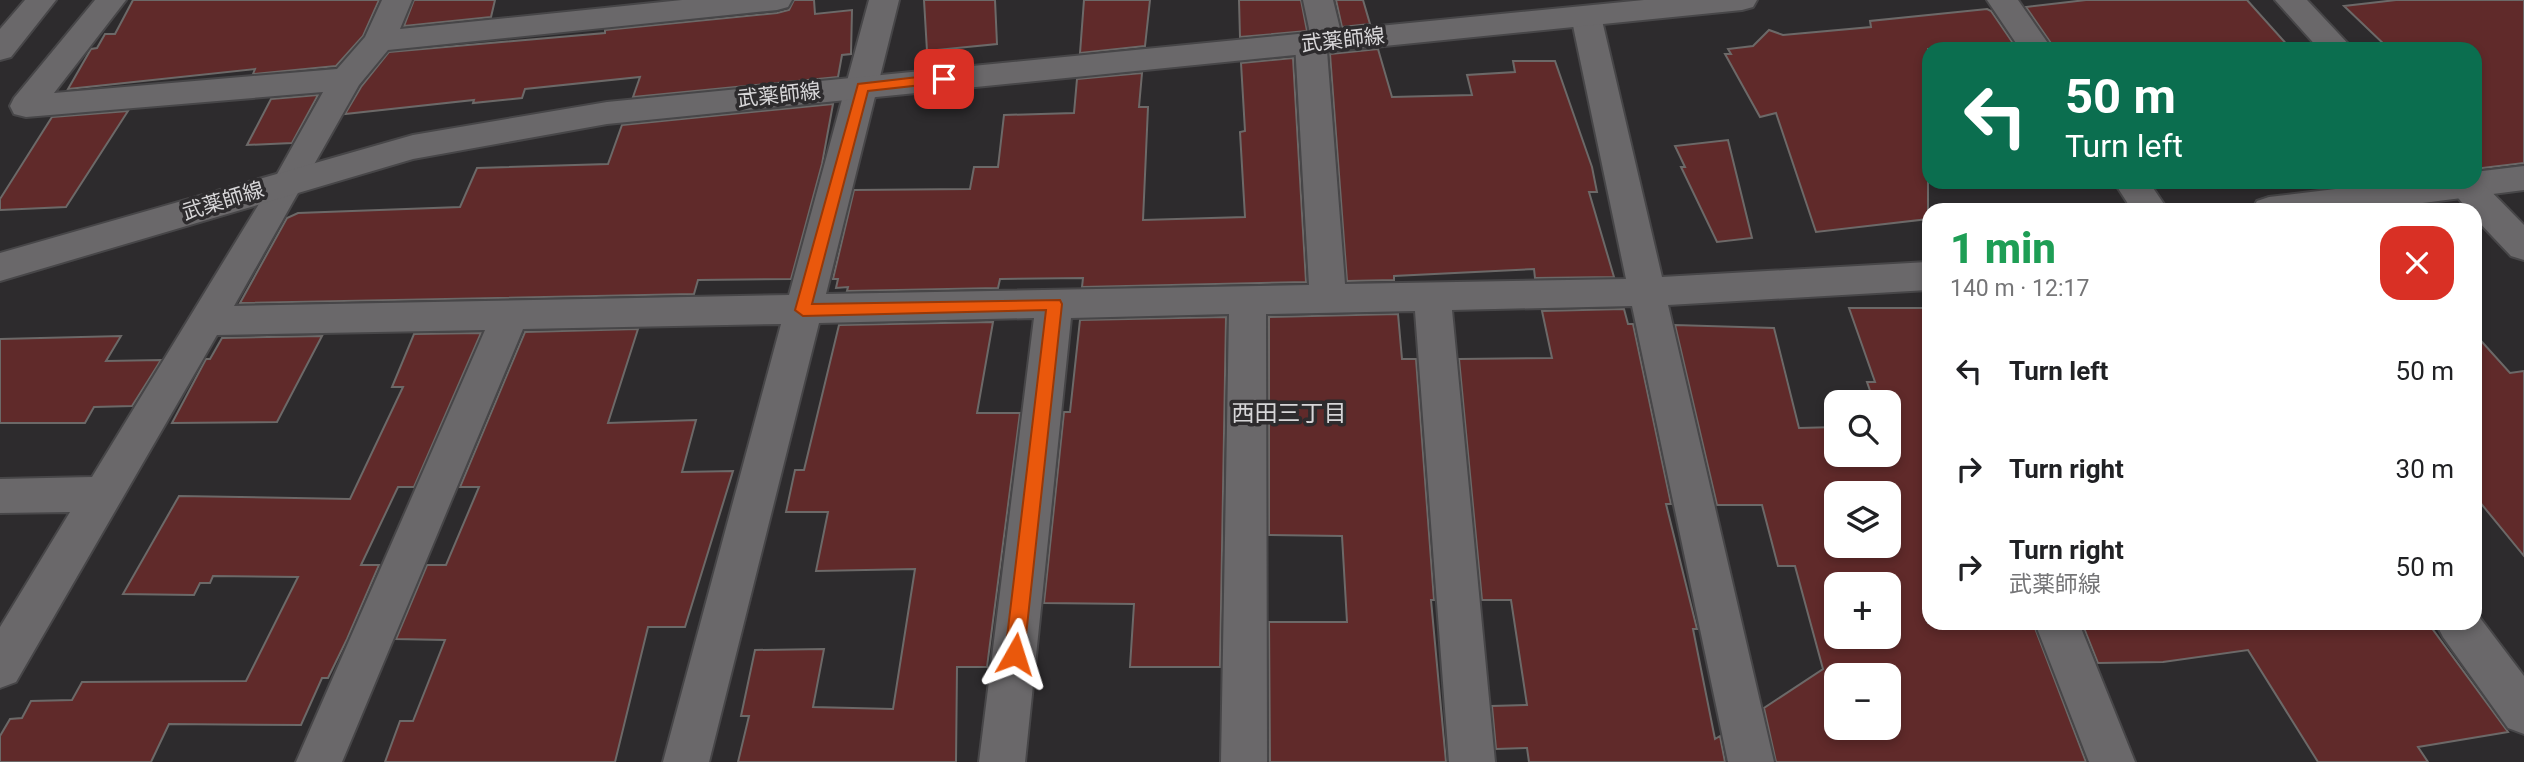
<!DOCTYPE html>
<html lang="en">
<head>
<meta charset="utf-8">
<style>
  :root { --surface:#fff; --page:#f2f2f2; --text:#202124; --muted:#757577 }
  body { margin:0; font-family:Roboto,"Noto Sans JP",sans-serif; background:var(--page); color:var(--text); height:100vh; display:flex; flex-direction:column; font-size:26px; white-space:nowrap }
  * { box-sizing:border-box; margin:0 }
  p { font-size:23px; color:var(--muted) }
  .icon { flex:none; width:38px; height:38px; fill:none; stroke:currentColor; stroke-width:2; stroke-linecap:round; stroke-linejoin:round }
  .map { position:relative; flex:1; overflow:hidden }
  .panel { position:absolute; left:1922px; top:203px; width:560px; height:427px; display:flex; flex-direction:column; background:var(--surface); border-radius:21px; box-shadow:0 4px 10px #0003 }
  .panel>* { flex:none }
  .top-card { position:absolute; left:1922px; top:42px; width:560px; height:147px; border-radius:21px; box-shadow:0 4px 10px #0003; background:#0b6e4f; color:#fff; overflow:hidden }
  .controls { position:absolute; left:1824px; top:390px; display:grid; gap:14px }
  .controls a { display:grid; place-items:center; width:77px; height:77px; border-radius:14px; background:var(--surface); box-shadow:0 4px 10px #0003; font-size:35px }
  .pin { position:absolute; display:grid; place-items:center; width:60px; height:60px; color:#fff; margin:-30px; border-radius:14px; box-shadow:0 4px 10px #0006 }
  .me { position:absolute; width:77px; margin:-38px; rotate:6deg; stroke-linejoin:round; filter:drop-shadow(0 0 5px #0008) }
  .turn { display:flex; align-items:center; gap:24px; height:147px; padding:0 28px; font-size:32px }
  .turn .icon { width:91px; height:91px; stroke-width:2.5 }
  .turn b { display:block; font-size:49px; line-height:60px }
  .round { display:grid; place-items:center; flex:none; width:74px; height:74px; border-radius:21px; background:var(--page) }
  .summary { display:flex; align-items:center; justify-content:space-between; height:119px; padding:0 28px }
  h1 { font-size:42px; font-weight:800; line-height:52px; color:#1e9e55 }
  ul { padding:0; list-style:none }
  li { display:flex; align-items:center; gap:21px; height:98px; padding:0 28px }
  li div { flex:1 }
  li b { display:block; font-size:26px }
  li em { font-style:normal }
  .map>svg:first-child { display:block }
  .building { fill:#602a2a; stroke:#6c6968; stroke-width:2; fill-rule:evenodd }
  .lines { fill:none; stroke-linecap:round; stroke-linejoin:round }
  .minor-casing { stroke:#474648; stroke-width:4 }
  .tertiary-casing { stroke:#474648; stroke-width:4 }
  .minor { fill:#6a686a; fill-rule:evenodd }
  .tertiary { fill:#6a686a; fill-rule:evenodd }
  .route { fill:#ea580c; stroke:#983908; stroke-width:2 }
  .labels { text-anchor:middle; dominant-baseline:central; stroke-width:7; stroke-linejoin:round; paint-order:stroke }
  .street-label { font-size:21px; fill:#d7d6d8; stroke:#2d2b2d }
  .neighbourhood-label { font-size:23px; fill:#d7d6d8; stroke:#2d2b2d }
</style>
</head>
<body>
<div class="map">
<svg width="2524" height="762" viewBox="0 0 2524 762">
  <rect width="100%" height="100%" fill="#2d2b2d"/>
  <path class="building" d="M133,0H379L363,36L336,66L253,74L255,69L68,89L91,49L97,48L105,34H115Z
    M414,0H495L491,17L404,26Z
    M794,0H814L815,14L852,10L851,54L842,55L838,77L633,97L640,77L525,89L522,98L473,103L474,100L345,114L361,87L389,52L605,33V30L777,13L789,10Z
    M924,0H995L997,44L927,51Z
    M1084,0H1150L1145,46L1080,53Z
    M1239,0H1301L1307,31L1240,37Z
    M1336,0H1363L1370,24L1342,27Z
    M2086,0H2247L2291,49H2055L2026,7Z
    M2396,0H2524V163L2474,169V49H2389L2344,6Z
    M1987,9L1991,11L2017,49H1928V219L1816,232L1776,113L1760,117L1725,54H1731L1728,49L1753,46L1769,30L1783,35L1871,27L1870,21Z
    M1378,49L1392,97L1472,95L1467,75L1515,72L1513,61H1555L1592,167L1597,192H1589L1614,277L1535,278L1534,269L1394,276V280L1347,281L1330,54Z
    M1293,58L1306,282L1082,287L1083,278L1000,279L998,288L847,291L848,287L836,288L838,279H833L854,190L970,189L974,167H998L1004,115L1074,113L1077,79L1142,73L1139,107H1148L1143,220L1245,217L1240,132L1245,131L1241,63Z
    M318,95L292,143L247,145L271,99Z
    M833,104L822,164L791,279L698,280L694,294L240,303L287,218L298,213L460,207L477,168L608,164L622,125Z
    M128,111L66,207L0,210V199L52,117Z
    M1728,140L1752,238L1717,242L1681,167H1685L1675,146Z
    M1849,308H1928V623H2033L2086,762H1776L1764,708L1823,669L1795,566H1778L1762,505H1717L1675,325L1774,328L1799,428L1836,427V455H1888V402H1874L1867,382H1875ZM1836,494H1888V546H1836ZM1836,584H1888V637H1836ZM1836,676H1888V728H1836Z
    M1624,309L1628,324H1633L1671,504H1666L1697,629H1693L1715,739L1720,736L1725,762H1529L1527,748L1496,749L1492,706L1527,705L1511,600H1482L1459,359L1552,358L1542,311Z
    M1398,314L1402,359H1416L1434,600H1431L1446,762H1270L1269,622H1347L1342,536L1269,535V317Z
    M1226,317L1220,667H1130L1134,604L1044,603L1064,412H1070L1080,320Z
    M993,322L977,413H1020L987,667H957L956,762H738L749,716H741L755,650L824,649L813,707L893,709L915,569L816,571L828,512H786L795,470H804L839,325Z
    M638,329L608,423L696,420L682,472L733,471L685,627H648L615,762H385L400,721H413L445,640L396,639L427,565H446L479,487H460L525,332Z
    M481,333L414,487H398L361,565H379L347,639L328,678H322L301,725L169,724L151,762H0V736L10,719L22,718L31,701L72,700L82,682L246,681L298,577L213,576L210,583H200L194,595L123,594L179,496L350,499L403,387H392L414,334Z
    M2474,333L2510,373L2524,371V556L2474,495Z
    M121,336L106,361L161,360L132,406L94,407L85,423H0V339Z
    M322,336L277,422L172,423L206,359H210L222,338Z
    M2082,623H2428L2508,732L2418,747L2428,762H2318L2248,650L2163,662L2098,663Z"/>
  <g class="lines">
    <g class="minor-casing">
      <path id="minor" d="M95,0H126L54,93L337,69L365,37L382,0H412L400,29L682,0H792L788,7L777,10L388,50L359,85L234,306L789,295L869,0H899L826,294L1309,285L1295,43L1300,36L1310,33L1303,0H1333L1343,41L1338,48L1327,51L1345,284L1626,279L1571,16L1575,9L1586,6L1597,9L1601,16L1662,277L1928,262V290L1668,305L1774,762H1728L1632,306L1452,310L1495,762H1449L1415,311L1266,314L1267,762H1221L1229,314L1071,318L1025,762H979L1034,318L819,323L709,762H663L781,324L523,329L342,762H296L485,330L217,335L16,682L0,688V627L70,512L0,513V479L92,477L276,176L323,92L26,117L14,114L10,106L14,98Z
        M1987,0H2018L2052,49H2020Z
        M2524,166V190L2368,210H2252L2257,201L2269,197L2393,182H2474V172Z
        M2114,182H2149L2168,210H2132Z
        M2474,610L2524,676V734L2508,728L2443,637L2436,623H2474Z
        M2035,623H2079L2135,762H2089Z"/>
    </g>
    <g class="tertiary-casing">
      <path id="tertiary" d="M25,0H56L11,57L0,60V29Z
        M1644,0H1757L1753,7L1742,10L607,124L413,159L0,281V253L413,135L607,102Z
        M2275,0H2307L2353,49H2319Z
        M2474,174L2524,225V260L2511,256L2474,217V210H2468L2445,182H2474Z"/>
    </g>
    <use href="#minor" class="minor"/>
    <use href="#tertiary" class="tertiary"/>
  </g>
  <path class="route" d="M944,74L951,79L949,82L868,91L812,304L1060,300L1062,304L1024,654L1021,660L1015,663L1008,660L1005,654L1046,310L803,316L795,310L858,84Z"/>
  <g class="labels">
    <g class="street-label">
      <text transform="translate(1343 40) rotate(-6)">武薬師線</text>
      <text transform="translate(779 95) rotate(-6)">武薬師線</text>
      <text transform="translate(223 201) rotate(-17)">武薬師線</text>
    </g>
    <g class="neighbourhood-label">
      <text x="1289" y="413">西田三丁目</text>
    </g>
  </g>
</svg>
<div class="controls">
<a><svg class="icon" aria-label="search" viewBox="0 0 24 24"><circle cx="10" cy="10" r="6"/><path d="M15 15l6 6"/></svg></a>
<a><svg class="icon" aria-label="layers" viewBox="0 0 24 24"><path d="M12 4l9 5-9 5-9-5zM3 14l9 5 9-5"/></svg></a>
<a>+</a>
<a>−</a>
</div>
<div class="pin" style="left:944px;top:79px;background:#d93025"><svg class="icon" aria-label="arrive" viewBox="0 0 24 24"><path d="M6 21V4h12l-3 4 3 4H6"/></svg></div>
<svg class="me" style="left:1015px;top:654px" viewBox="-20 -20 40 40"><path d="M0-17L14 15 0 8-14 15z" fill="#ea580c" stroke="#fff" stroke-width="4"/></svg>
<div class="top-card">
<div class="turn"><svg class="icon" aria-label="left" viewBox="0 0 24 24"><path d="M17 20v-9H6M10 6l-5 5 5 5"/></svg><div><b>50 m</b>Turn left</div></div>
</div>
<section class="panel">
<div class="summary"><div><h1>1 min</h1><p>140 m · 12:17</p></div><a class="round" style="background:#d93025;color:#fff"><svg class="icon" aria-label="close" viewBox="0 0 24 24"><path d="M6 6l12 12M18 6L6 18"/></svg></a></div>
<ul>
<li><svg class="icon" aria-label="left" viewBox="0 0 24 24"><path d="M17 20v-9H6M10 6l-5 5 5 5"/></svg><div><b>Turn left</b></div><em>50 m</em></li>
<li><svg class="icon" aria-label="right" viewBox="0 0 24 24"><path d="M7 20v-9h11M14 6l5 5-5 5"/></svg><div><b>Turn right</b></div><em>30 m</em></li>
<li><svg class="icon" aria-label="right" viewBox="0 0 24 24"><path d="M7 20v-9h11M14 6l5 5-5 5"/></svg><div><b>Turn right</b><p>武薬師線</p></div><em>50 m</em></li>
</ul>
</section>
</div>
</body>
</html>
